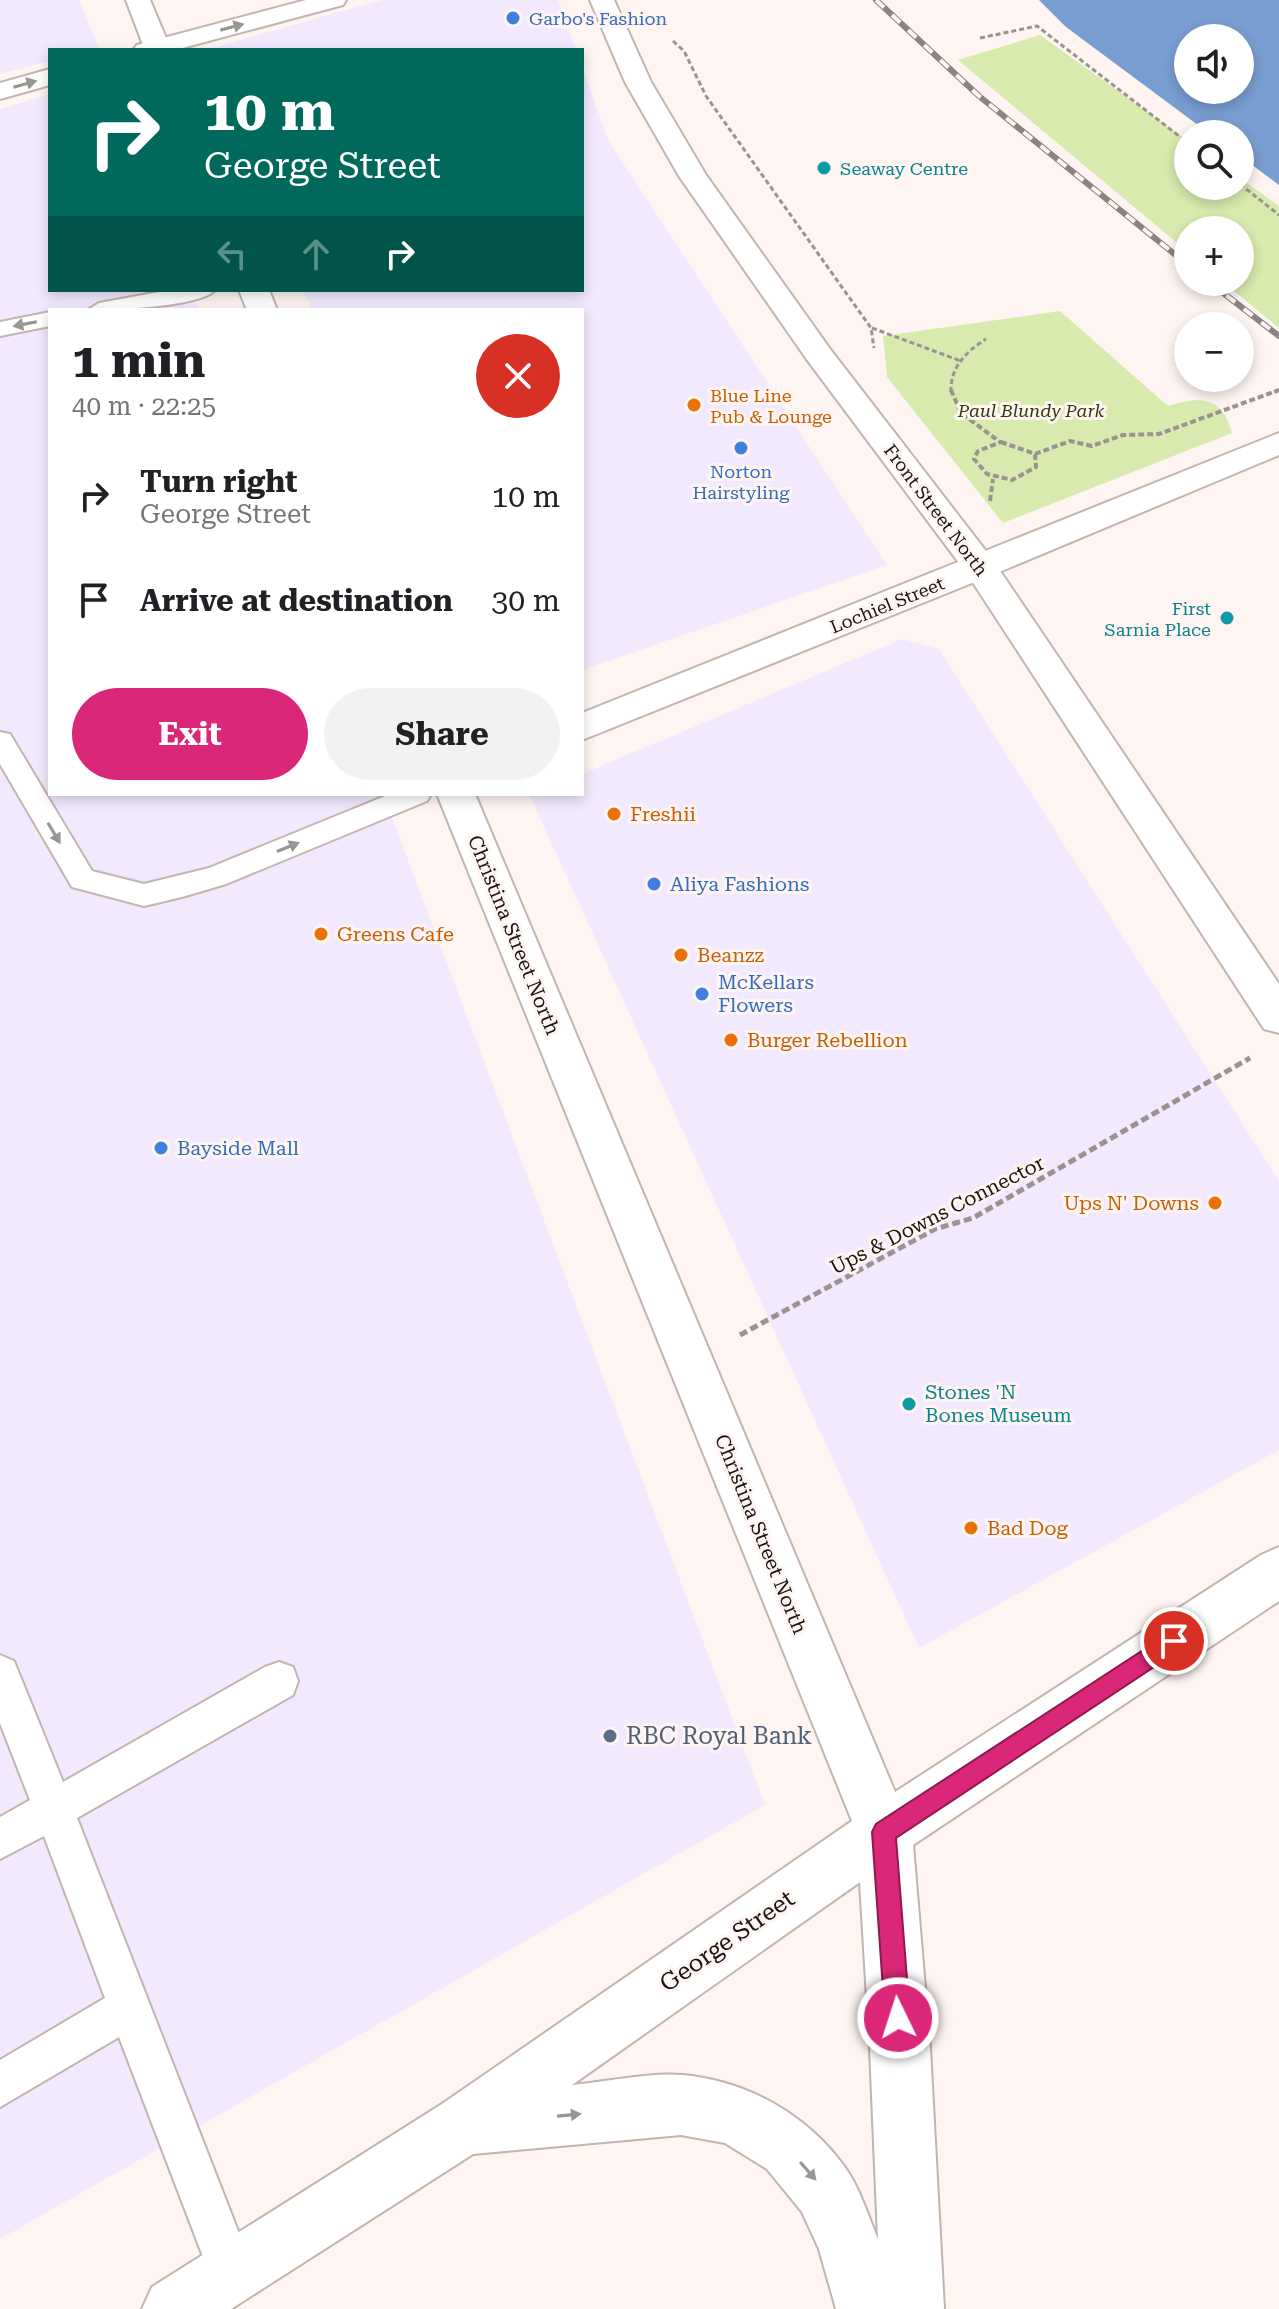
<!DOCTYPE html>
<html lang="en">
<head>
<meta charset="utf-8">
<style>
  :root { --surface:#fff; --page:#f2f2f2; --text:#202124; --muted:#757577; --accent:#db2777 }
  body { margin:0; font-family:"Roboto Serif",serif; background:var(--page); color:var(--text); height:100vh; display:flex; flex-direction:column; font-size:30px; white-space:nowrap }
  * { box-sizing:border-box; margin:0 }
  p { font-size:26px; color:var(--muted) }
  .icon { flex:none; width:44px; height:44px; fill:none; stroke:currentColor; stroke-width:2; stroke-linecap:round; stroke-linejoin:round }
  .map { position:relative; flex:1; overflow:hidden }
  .details { position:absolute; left:48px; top:308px; width:536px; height:488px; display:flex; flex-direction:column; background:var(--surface); border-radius:0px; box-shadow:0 4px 12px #0003 }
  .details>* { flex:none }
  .guide { position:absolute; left:48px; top:48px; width:536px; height:244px; border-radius:0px; box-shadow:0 4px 12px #0003; background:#00695c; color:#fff; overflow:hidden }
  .controls { position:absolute; left:1174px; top:24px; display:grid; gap:16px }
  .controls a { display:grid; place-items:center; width:80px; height:80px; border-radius:50%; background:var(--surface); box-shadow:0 4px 12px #0003; font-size:40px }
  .pin { position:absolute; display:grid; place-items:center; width:68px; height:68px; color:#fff; margin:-34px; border:4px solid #fff; border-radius:50%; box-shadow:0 2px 8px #0007 }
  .me { position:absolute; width:88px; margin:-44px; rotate:356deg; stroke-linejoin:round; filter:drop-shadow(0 0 6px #0008) }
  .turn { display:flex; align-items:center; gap:28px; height:168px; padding:0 24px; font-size:36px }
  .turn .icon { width:104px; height:104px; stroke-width:2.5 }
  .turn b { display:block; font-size:56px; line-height:68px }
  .lanes { display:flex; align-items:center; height:76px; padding:0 24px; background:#0003; justify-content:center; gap:40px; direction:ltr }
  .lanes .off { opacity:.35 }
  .round { display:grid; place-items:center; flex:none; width:84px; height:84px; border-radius:42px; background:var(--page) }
  .summary { display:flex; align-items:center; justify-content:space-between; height:136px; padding:0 24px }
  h1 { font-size:48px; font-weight:700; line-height:60px }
  .action { display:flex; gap:16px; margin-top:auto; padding:16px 24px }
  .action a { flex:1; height:92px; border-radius:48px; background:var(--accent); color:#fff; font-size:32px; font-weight:700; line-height:92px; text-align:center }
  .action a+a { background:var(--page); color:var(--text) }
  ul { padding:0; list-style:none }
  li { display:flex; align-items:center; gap:24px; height:104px; padding:0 24px }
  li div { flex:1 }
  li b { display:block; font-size:30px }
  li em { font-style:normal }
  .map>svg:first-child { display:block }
  .commercial { fill:#f3e9fe }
  .green { fill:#d8eaae }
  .water { fill:#789dd0; fill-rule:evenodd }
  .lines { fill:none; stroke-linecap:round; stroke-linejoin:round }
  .lane-casing { stroke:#c2b4ae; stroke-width:4 }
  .street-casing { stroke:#c2b4ae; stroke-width:4 }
  .secondary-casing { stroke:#c2b4ae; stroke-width:4 }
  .path-far2 { stroke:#9b9391; stroke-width:3; stroke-dasharray:5 3; stroke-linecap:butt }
  .path-far1 { stroke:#9b9391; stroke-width:4; stroke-dasharray:6 3; stroke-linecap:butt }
  .path { stroke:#9b9391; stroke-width:5; stroke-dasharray:8 4; stroke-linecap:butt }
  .lane { fill:#fff; fill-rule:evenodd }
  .street { fill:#fff; fill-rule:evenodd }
  .secondary { fill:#fff; fill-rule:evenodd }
  .rail-casing { stroke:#8a8380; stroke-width:6 }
  .rail { stroke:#fef5f2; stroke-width:4; stroke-dasharray:11; stroke-linecap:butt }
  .oneway { fill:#989594 }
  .route { fill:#db2777; stroke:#8e194d; stroke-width:2 }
  .shop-dot { fill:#3f7fe0; stroke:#fef5f2; stroke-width:3 }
  .culture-dot { fill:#0f9aa8; stroke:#fef5f2; stroke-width:3 }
  .food-dot { fill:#e8710a; stroke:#fef5f2; stroke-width:3 }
  .service-dot { fill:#5c6f8a; stroke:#fef5f2; stroke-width:3 }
  .labels { text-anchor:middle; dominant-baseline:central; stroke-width:6; stroke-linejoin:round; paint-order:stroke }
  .far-shop-label { font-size:18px; fill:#366cbe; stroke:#fef5f2; text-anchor:start }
  .far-culture-label { font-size:18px; fill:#0d838f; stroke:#fef5f2; text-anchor:start }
  .far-food-label { font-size:18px; fill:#c56008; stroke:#fef5f2; text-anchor:start }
  .far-park-label { font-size:18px; font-style:italic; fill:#2f3a0b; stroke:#fef5f2 }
  .far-street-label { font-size:18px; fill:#191412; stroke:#fef5f2 }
  .food-label { font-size:20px; fill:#c56008; stroke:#fef5f2; text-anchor:start }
  .shop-label { font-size:20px; fill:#366cbe; stroke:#fef5f2; text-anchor:start }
  .street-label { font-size:20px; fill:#191412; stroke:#fef5f2 }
  .culture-label { font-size:20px; fill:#0d838f; stroke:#fef5f2; text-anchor:start }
  .near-service-label { font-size:24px; fill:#4e5e75; stroke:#fef5f2; text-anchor:start }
  .near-street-label { font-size:24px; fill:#191412; stroke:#fef5f2 }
</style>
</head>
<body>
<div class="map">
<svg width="1279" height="2309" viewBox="0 0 1279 2309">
  <rect width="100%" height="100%" fill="#fef5f2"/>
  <path class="commercial" d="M0,0H79L99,48L50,50V61L0,74Z
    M382,0H558L576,50H204Z
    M582,66L608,140L887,565L582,670V310H312L303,290H582Z
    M50,94V290H192L199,310H50V794H383L765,1805L0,2239V109Z
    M902,639L939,649L1279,1181V1450L919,1648L530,796L582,794V774Z"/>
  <path class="green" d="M1040,35L1188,141V186H1240V178L1279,206V328L1223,282H1240V230H1188V252L958,60Z
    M1060,311L1168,406C1201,396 1222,396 1232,433L1003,523L887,377L883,336Z"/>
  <path class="water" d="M1039,0H1279V185L1240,156V134H1210L1066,27ZM1188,38H1240V90H1188Z"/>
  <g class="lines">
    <g class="lane-casing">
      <path id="lane" d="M170,290H215C201,307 112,310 88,310L99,303Z
        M50,312V326L0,336V322Z
        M0,732L10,734L92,871L144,884L209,868L390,794H431L427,801L226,884L182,897L144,906L72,887L0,764Z
        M0,1655L14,1661L63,1782L265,1667L279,1662L293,1667L298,1681L293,1695L77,1818L254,2272L247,2288L231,2295L215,2288L119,2037L0,2107V2060L105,1998L44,1836L0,1859V1817L30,1800L0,1723Z"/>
    </g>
    <g class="street-casing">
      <path id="street" d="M306,0H346L343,5L175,50H133L137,45Z
        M50,69V85L0,99V83Z
        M1279,433V455L992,575L582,740V713Z"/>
    </g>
    <g class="secondary-casing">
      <path id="secondary" d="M126,0H150L171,50H145Z
        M590,0H614L651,82L706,175L830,349L992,559L1279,984V1033L1264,1029L968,575L808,361L679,176L625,82Z
        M239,290H269L277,310H247Z
        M437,794H475L895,1792L1261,1555L1279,1547V1601L913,1845L930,2048L944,2309H836L819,2249L802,2212L767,2169L725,2143L681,2135L473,2154L231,2309H142L152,2287L442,2104L852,1821ZM860,1882L870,2048L878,2239C868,2216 859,2186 844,2166C806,2114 747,2081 683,2075C649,2072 606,2082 572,2085Z"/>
    </g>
    <path class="path-far2" d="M980,38L1037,26L1188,143
      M673,41L684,51L706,96L871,328L874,348
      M1240,184L1279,215
      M872,328L961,361
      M951,392C950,367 966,352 986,339
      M1274,392L1279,390"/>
    <path class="path-far1" d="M951,390L961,413L1000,442
      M1001,442L1035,454L1036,467L1012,480L987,474L974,459L978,451Z
      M1035,454L1070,441L1092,446L1123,435L1159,434L1279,390
      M990,501L993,479"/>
    <path class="path" d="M740,1335L935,1229L973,1218L1250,1058"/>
    <use href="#lane" class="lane"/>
    <use href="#street" class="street"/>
    <use href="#secondary" class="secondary"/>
    <g class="rail-casing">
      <path id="rail" d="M876,0L979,96L1188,265
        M1209,282L1279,336"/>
    </g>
    <use href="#rail" class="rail"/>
  </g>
  <defs><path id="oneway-solid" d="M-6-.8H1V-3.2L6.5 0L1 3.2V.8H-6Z" transform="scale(2)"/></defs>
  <g class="oneway">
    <use href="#oneway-solid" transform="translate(232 27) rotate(-15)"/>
    <use href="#oneway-solid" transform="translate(25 84) rotate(-16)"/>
    <use href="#oneway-solid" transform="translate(25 324) rotate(169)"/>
    <use href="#oneway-solid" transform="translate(54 833) rotate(59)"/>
    <use href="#oneway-solid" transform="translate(288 847) rotate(-22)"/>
    <use href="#oneway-solid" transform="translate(569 2115) rotate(-5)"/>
    <use href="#oneway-solid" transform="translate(808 2171) rotate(49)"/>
  </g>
  <path class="route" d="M1174,1630L1181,1633L1184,1641L1181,1649L896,1838L910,2018L906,2026L898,2030L889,2026L885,2018L872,1832L876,1824Z"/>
  <g class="shop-dot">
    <circle cx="513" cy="18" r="8"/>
    <circle cx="741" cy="448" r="8"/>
    <circle cx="654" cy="884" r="8"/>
    <circle cx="702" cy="994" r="8"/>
    <circle cx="161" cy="1148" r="8"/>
  </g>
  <g class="culture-dot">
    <circle cx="824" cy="168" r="8"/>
    <circle cx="1227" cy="618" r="8"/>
    <circle cx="909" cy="1404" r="8"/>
  </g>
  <g class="food-dot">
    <circle cx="694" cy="405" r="8"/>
    <circle cx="614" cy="814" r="8"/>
    <circle cx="321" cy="934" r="8"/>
    <circle cx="681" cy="955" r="8"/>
    <circle cx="731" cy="1040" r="8"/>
    <circle cx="1215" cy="1203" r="8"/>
    <circle cx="971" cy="1528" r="8"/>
  </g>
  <circle class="service-dot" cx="610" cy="1736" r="8"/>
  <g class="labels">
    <g class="far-shop-label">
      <text x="529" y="18">Garbo's Fashion</text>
      <text x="741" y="471" text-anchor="middle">Norton<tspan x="741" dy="21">Hairstyling</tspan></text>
    </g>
    <g class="far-culture-label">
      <text x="840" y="168">Seaway Centre</text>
      <text x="1211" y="608" text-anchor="end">First<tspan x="1211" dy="21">Sarnia Place</tspan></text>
    </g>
    <g class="far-food-label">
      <text x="710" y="395">Blue Line<tspan x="710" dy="21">Pub &amp; Lounge</tspan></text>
    </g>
    <g class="far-park-label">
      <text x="1031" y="410">Paul Blundy Park</text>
    </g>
    <g class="far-street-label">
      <text transform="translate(936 510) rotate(53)">Front Street North</text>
      <text transform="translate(887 605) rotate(-22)">Lochiel Street</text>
    </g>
    <g class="food-label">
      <text x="630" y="814">Freshii</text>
      <text x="337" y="934">Greens Cafe</text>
      <text x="697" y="955">Beanzz</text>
      <text x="747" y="1040">Burger Rebellion</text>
      <text x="1199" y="1203" text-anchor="end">Ups N' Downs</text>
      <text x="987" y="1528">Bad Dog</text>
    </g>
    <g class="shop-label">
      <text x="670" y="884">Aliya Fashions</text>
      <text x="718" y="982">McKellars<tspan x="718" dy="23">Flowers</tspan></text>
      <text x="177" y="1148">Bayside Mall</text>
    </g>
    <g class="street-label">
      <text transform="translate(514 935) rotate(68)">Christina Street North</text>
      <text transform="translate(937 1215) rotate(-27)">Ups &amp; Downs Connector</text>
      <text transform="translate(761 1534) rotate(68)">Christina Street North</text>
    </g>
    <g class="culture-label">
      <text x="925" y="1392">Stones 'N<tspan x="925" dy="23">Bones Museum</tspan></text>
    </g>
    <g class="near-service-label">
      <text x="626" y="1736">RBC Royal Bank</text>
    </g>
    <g class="near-street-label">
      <text transform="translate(727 1941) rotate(-35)">George Street</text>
    </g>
  </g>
</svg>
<div class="controls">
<a><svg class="icon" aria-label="sound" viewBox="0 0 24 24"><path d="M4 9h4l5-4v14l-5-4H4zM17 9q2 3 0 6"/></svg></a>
<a><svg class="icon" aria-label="search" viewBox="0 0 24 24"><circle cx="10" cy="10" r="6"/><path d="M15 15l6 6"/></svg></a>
<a>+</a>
<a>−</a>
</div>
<div class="pin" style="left:1174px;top:1641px;background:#d93025"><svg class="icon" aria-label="arrive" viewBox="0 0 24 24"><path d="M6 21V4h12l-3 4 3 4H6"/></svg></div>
<svg class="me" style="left:898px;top:2018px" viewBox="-20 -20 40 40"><circle r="17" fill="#db2777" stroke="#fff" stroke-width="3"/><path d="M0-11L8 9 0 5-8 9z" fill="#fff"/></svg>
<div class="guide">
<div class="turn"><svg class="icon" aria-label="right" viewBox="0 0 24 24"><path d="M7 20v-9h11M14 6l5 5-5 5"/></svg><div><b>10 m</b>George Street</div></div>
<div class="lanes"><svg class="icon off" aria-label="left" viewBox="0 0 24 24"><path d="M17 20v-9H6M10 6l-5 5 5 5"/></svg><svg class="icon off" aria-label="ahead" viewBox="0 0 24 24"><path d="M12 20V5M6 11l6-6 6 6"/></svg><svg class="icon" aria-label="right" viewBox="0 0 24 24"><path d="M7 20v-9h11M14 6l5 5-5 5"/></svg></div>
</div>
<section class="details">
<div class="summary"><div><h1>1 min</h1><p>40 m · 22:25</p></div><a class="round" style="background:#d93025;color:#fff"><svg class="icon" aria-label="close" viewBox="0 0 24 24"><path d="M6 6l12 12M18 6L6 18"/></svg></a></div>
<ul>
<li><svg class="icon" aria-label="right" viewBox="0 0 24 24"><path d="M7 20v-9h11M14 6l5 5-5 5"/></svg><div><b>Turn right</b><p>George Street</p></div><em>10 m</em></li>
<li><svg class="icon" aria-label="arrive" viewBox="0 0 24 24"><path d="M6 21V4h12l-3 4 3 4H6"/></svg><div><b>Arrive at destination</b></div><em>30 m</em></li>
</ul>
<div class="action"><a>Exit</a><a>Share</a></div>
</section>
</div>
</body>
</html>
